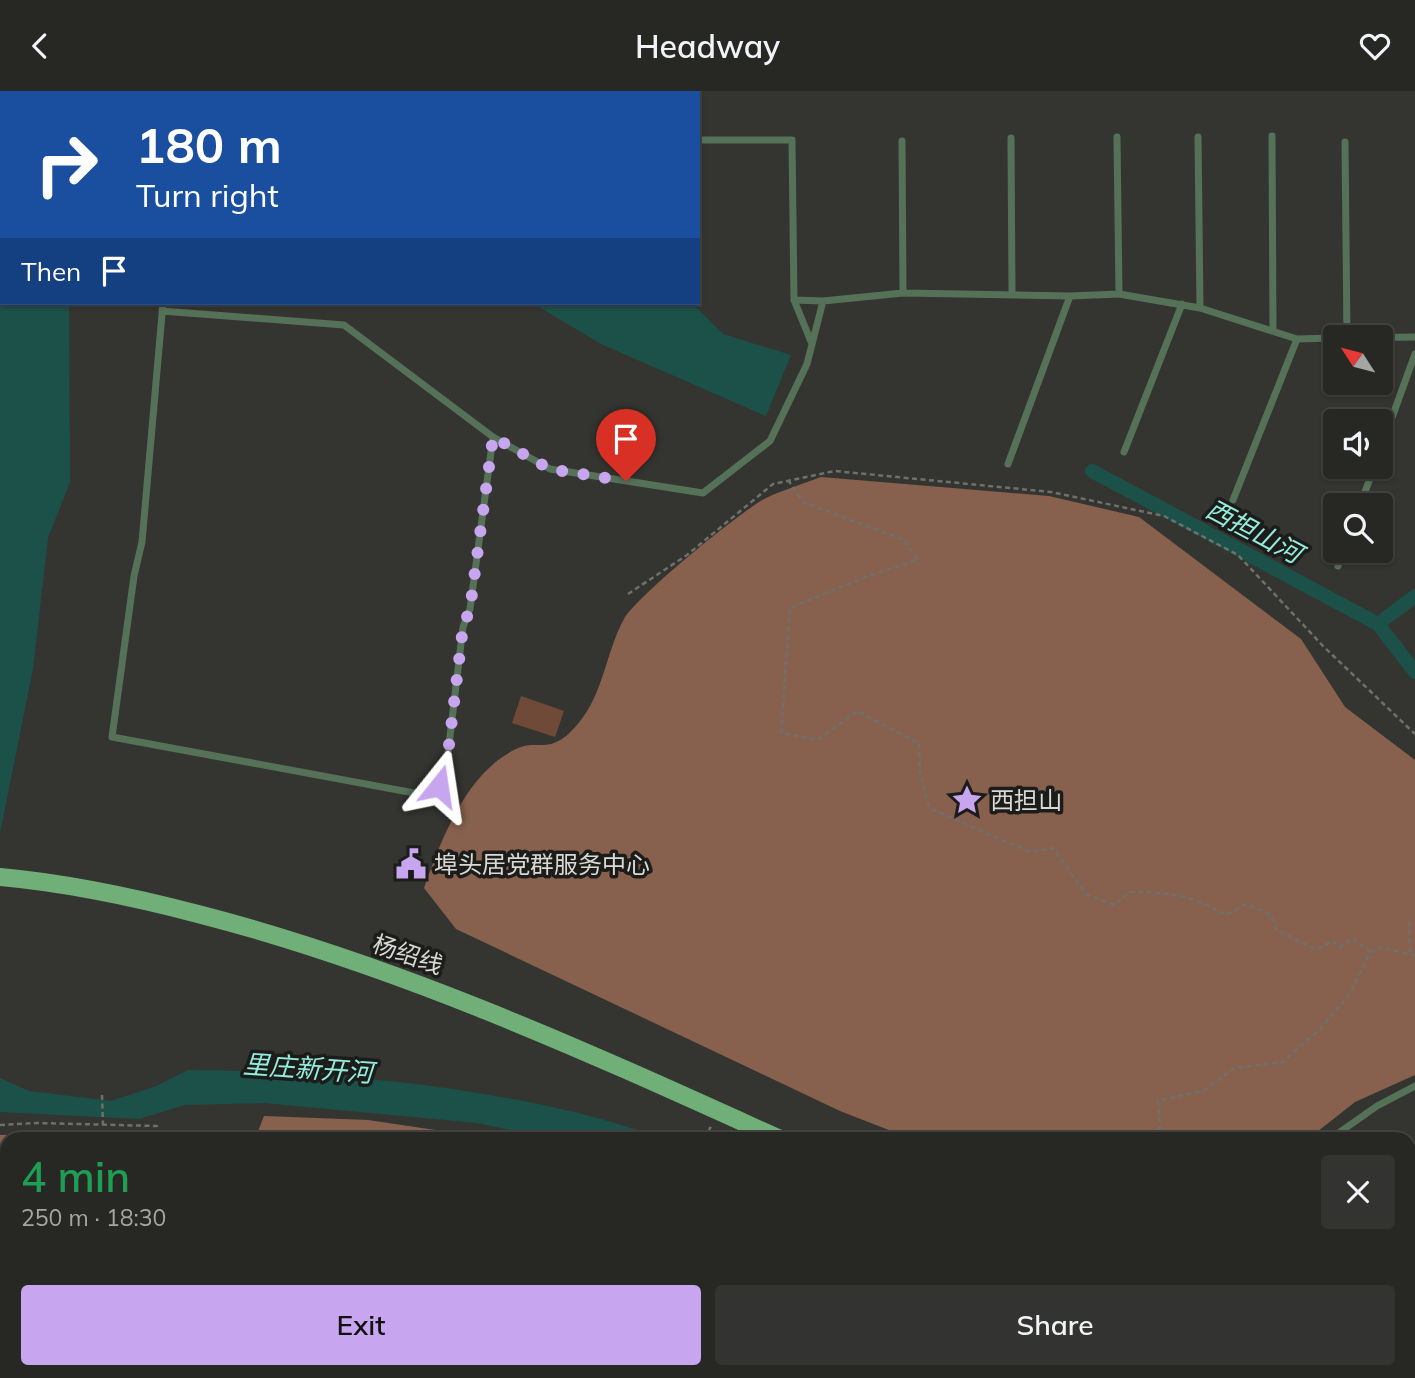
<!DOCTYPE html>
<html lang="en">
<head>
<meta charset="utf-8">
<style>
  :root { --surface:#272824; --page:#333431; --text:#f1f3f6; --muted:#a4a6a6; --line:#434441; --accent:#c8a6ef }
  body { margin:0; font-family:Mulish,"Noto Sans SC",sans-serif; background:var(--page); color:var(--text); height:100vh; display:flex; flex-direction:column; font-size:26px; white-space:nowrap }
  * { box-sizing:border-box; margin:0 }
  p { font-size:23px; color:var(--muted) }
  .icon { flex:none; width:38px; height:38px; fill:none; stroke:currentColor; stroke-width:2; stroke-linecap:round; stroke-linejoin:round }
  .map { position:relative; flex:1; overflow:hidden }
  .sheet { position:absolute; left:0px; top:1041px; width:1416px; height:247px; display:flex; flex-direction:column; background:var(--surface); border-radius:21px 21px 0 0; box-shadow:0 2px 5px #0004,0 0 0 2px var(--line) }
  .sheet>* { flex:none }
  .guide { position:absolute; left:0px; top:0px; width:700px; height:214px; box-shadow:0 2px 5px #0004,0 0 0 2px var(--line); background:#1a4fa0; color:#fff; overflow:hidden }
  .needle { width:46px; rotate:306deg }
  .fabs { position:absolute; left:1323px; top:234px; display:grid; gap:14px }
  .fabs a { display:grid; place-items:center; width:70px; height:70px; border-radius:7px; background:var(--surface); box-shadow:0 2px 5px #0004,0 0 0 2px var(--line); font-size:35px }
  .pin { position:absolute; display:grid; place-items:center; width:60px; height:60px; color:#fff; margin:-72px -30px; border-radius:50% 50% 50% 0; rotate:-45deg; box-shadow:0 0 7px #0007 }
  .pin .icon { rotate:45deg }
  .me { position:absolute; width:77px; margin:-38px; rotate:15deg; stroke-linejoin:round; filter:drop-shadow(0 0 5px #0008) }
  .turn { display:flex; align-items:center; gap:24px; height:147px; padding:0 21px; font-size:32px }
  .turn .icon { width:91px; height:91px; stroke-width:2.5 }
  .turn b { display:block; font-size:49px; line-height:60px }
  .then { display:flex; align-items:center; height:66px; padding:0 21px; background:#0003; gap:14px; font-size:26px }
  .round { display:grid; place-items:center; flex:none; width:74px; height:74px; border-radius:7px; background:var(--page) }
  .overview { display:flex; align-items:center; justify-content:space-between; height:119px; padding:0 21px }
  h1 { font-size:42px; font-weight:600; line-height:52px; color:#1e9e55 }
  .button { display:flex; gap:14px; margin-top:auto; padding:14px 21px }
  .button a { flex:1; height:80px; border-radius:7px; background:var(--accent); color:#111; font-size:28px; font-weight:600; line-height:80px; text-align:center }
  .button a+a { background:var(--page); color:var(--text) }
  header { display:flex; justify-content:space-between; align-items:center; height:91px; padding:0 21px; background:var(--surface); font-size:32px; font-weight:600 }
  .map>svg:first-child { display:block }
  .built { fill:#3e4036 }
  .green { fill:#6f4a39 }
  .forest { fill:#88614e }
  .water { fill:#1b5149 }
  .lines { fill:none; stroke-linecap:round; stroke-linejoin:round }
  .canal { stroke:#1b5149; stroke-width:14 }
  .path { stroke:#6f706b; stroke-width:2.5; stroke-dasharray:5 3.5; stroke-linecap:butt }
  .lane { stroke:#557258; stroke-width:7 }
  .street { stroke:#557258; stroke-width:14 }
  .primary { stroke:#71af79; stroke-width:18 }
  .route { stroke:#c8a6ef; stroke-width:12; stroke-dasharray:0 21.6 }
  .labels { text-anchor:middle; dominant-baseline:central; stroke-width:7; stroke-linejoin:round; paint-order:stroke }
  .poi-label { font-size:24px; fill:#d9d9d6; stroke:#1c1c1a; text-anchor:start }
  .street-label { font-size:24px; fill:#d9d9d6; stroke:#1c1c1a }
  .water-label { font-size:26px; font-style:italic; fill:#95eddd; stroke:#1c1c1a }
</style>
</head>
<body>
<header><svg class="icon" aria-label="back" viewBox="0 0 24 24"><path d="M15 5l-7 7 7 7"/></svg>Headway<svg class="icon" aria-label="heart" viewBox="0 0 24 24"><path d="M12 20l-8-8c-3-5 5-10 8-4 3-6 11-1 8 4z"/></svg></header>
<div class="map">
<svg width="1415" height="1287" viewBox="0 0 1415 1287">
  <rect width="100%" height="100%" fill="#343530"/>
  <path class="built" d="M1415,1254V1287H1356L1354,1281H1409V1256Z"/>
  <path class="green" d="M521,605L564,620L555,646L512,632Z"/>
  <path class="forest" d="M821,386L1049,405L1139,426L1301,548L1345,616L1415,669V984L1355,1011L1308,1048H912L840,1020L456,838L424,797C441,749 466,682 516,658C540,647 549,666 577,634C604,603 605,563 624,528C637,505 741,420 766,407C783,399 803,393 821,386Z
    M264,1025L368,1029L496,1048H255Z
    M151,1041L153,1048H7V1256H0V1044Z
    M57,1281H794L795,1287H57Z
    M1071,1281H1249L1252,1287H1073Z"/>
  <path class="water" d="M0,0H69L2,2V212H69L70,391L48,447L33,578L0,742Z
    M532,212H692L723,243L791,264L766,325L601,253Z
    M188,979C338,980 523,997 664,1048H552L477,1032L264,1012L185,1014L139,1028L0,1021V987L29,1000L111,1010L154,996Z"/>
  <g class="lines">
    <path class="canal" d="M1092,380L1378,533L1415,581
      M1378,533L1415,505
      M1409,1116L1415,1114"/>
    <path class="path" d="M788,389L803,411L904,449L918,469L868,485L790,517L781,642L818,649L857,620L919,652L920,682L929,717L1030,761L1053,757L1086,803L1114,814L1129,801C1169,801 1190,804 1226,824L1246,813L1270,823L1277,839L1317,859L1332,850L1340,856L1352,847L1370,861L1350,903L1321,937L1283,971L1234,977L1205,999L1158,1010L1160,1037L1147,1048
      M628,503L687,464L773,393L835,380L1051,401L1164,425L1238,464L1323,555L1415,643
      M1370,861L1382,856L1415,865
      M1410,861L1409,833L1415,831
      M102,1004L103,1034
      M0,1034L37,1032L157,1035L160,1048
      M366,1040L367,1048
      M705,1048L712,1033
      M177,1281L178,1287
      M291,1281V1287
      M397,1281L398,1287
      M610,1281V1287
      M506,1282L517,1281"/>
    <path class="lane" d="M184,2L185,0
      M1272,45L1273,239
      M1117,46L1119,203
      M1198,46L1200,217
      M1011,47L1012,202
      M698,49H792L794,209L812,253
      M902,50L903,202
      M1345,51L1347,247
      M794,209L823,210L903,202L1070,205L1119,203L1200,217L1297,248L1335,247
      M163,212L142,451L134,485L112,646L425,704L439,695L446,679L463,536L470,518L493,346
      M162,220L344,234L493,346L550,378L703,402L770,350L807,273L823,210
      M1349,247L1415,246
      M1381,357L1415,263
      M1124,361L1182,213
      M1008,373L1070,205
      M1233,409L1297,248
      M1360,415L1374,376
      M1338,475L1344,460
      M1330,1048L1377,1015L1415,995"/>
    <path class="street" d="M1063,1281L1064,1287"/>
    <path class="primary" d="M0,786C67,792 133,806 198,823C400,875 590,962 780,1048
      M1409,1180L1415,1178"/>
  </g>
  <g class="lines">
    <path class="route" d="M439,695L446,679L463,536L470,518L493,346L550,378L626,390"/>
  </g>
  <defs>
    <g id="sight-bare" transform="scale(2.415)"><path d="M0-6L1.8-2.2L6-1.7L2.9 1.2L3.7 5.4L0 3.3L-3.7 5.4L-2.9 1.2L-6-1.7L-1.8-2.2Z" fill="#c8a6ef" stroke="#1c1c1a" stroke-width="2.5" paint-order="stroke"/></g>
    <g id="civic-bare" transform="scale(2.415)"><path d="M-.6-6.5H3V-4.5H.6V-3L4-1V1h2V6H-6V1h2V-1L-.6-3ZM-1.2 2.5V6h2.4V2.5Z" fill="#c8a6ef" stroke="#1c1c1a" stroke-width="2.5" paint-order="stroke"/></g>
  </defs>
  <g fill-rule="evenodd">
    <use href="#sight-bare" x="967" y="709"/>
    <use href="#civic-bare" x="411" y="773"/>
  </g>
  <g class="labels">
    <g class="poi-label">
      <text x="990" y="709">西担山</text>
      <text x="434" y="773">埠头居党群服务中心</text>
    </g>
    <g class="street-label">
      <text transform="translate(408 863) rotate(19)">杨绍线</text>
    </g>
    <g class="water-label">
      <text transform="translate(1254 440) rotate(28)">西担山河</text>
      <text transform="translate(308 977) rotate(4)">里庄新开河</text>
    </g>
  </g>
</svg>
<div class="fabs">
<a><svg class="needle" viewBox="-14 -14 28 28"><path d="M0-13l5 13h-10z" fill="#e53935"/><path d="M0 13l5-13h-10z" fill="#a4a6a6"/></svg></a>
<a><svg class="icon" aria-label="sound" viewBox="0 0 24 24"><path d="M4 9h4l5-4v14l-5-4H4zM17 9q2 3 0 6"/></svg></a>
<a><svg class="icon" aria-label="search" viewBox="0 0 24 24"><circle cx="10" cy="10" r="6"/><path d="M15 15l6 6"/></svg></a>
</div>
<div class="pin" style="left:626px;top:390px;background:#d93025"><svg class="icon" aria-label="arrive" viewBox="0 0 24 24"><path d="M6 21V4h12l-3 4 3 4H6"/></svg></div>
<svg class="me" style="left:439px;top:695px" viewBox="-20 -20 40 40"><path d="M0-17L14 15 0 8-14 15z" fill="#c8a6ef" stroke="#fff" stroke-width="4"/></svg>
<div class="guide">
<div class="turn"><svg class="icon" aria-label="right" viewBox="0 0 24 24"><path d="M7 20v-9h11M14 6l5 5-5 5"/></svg><div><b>180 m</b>Turn right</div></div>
<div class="then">Then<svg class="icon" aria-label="arrive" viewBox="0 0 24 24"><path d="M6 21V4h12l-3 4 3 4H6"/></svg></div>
</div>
<section class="sheet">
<div class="overview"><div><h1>4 min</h1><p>250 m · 18:30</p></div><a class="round"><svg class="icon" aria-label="close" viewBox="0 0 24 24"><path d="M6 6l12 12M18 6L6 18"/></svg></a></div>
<div class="button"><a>Exit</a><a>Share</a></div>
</section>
</div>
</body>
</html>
